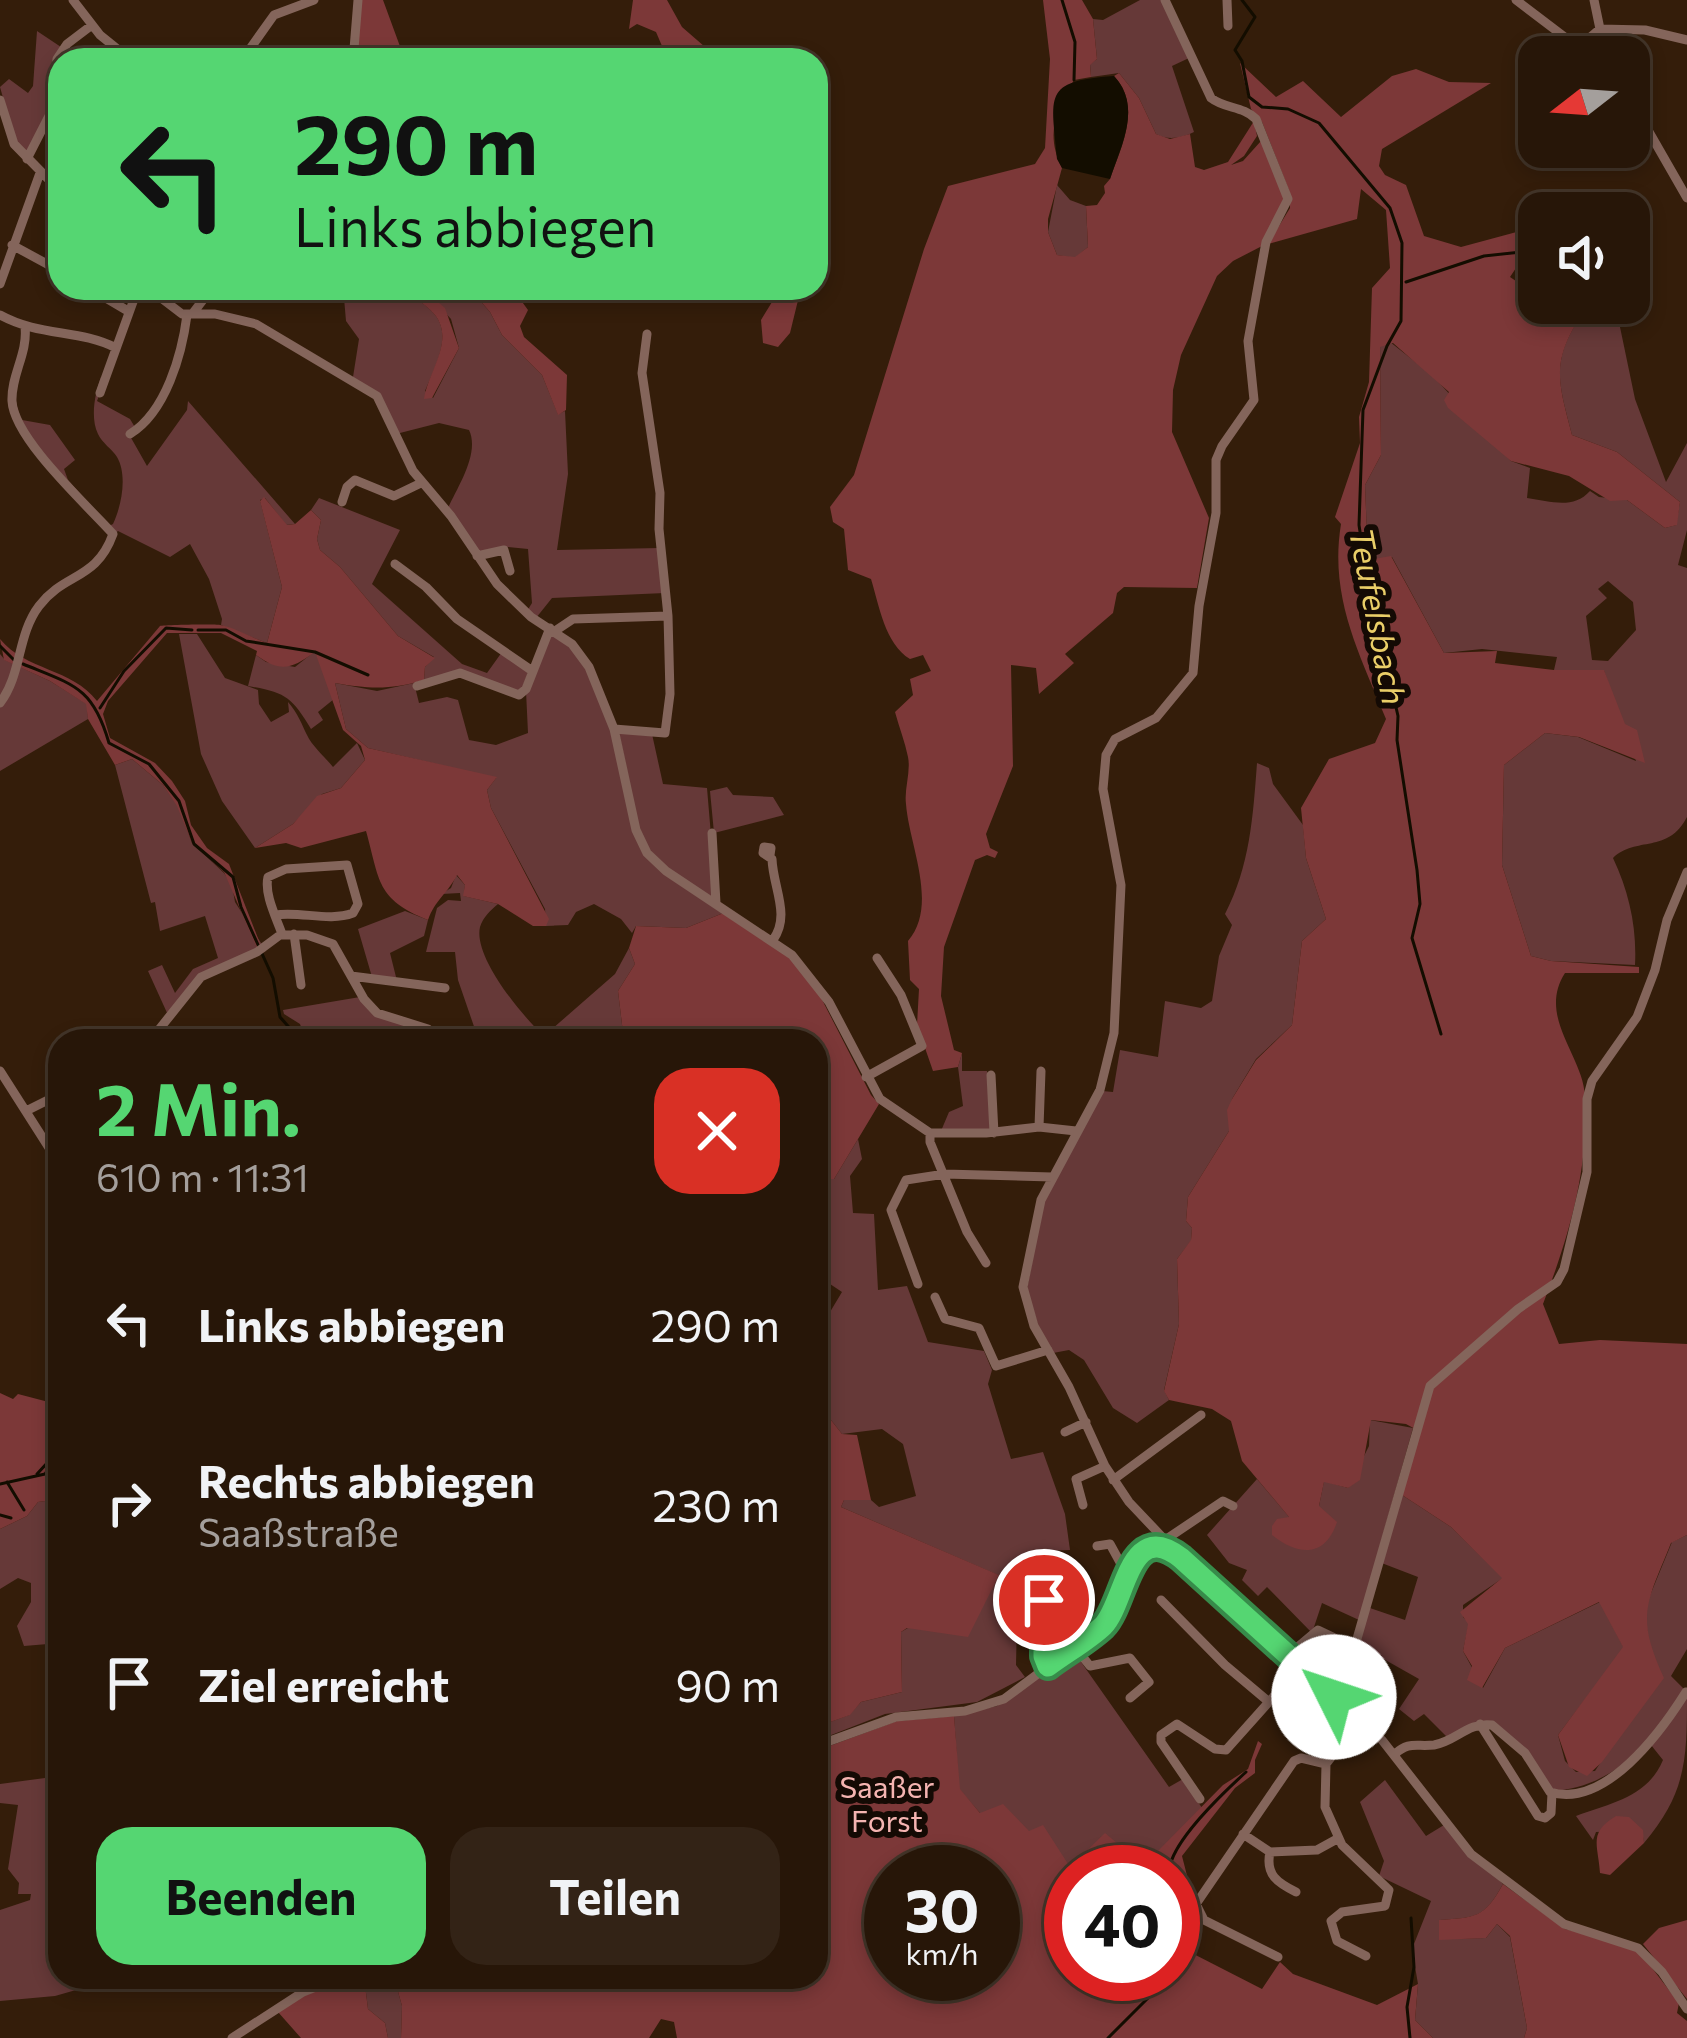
<!DOCTYPE html>
<html lang="de">
<head>
<meta charset="utf-8">
<style>
  :root { --surface:#271608; --page:#332316; --text:#f1f3f6; --muted:#a49f9c; --line:#433529; --accent:#55d672 }
  body { margin:0; font-family:Commissioner,sans-serif; background:var(--page); color:var(--text); height:100vh; display:flex; flex-direction:column; font-size:45px; white-space:nowrap }
  * { box-sizing:border-box; margin:0 }
  p { font-size:39px; color:var(--muted) }
  .icon { flex:none; width:66px; height:66px; fill:none; stroke:currentColor; stroke-width:2; stroke-linecap:round; stroke-linejoin:round }
  .map { position:relative; flex:1; overflow:hidden }
  .drawer { position:absolute; left:48px; top:1029px; width:780px; height:960px; display:flex; flex-direction:column; background:var(--surface); border-radius:36px; box-shadow:0 6px 18px #0003,0 0 0 3px var(--line) }
  .drawer>* { flex:none }
  .hud { position:absolute; left:48px; top:48px; width:780px; height:252px; border-radius:36px; box-shadow:0 6px 18px #0003,0 0 0 3px var(--line); background:#55d672; color:#111; overflow:hidden }
  .needle { width:78px; rotate:253deg }
  .tools { position:absolute; left:1518px; top:36px; display:grid; gap:24px }
  .tools a { display:grid; place-items:center; width:132px; height:132px; border-radius:24px; background:var(--surface); box-shadow:0 6px 18px #0003,0 0 0 3px var(--line); font-size:60px }
  .speed { position:absolute; left:864px; top:1845px; display:flex; gap:24px; font-size:60px; font-weight:700; text-align:center }
  .speed>* { display:grid; place-content:center; width:156px; height:156px; border-radius:50%; background:var(--surface); box-shadow:0 6px 18px #0003,0 0 0 3px var(--line); line-height:1 }
  .speed small { font-size:30px; font-weight:400 }
  .speed .limit { border:18px solid #d22; background:#fff; color:#111 }
  .pin { position:absolute; display:grid; place-items:center; width:102px; height:102px; color:#fff; margin:-51px; border:6px solid #fff; border-radius:50%; box-shadow:0 3px 12px #0007 }
  .me { position:absolute; width:132px; margin:-66px; rotate:311deg; stroke-linejoin:round; filter:drop-shadow(0 0 9px #0008) }
  .turn { display:flex; align-items:center; gap:42px; height:252px; padding:0 48px; font-size:54px }
  .turn .icon { width:156px; height:156px; stroke-width:2.5 }
  .turn b { display:block; font-size:84px; line-height:102px }
  .round { display:grid; place-items:center; flex:none; width:126px; height:126px; border-radius:36px; background:var(--page) }
  .overview { display:flex; align-items:center; justify-content:space-between; height:204px; padding:0 48px }
  h1 { font-size:72px; font-weight:700; line-height:90px; color:var(--accent) }
  .primary-button { display:flex; gap:24px; margin-top:auto; padding:24px 48px }
  .primary-button a { flex:1; height:138px; border-radius:36px; background:var(--accent); color:#111; font-size:48px; font-weight:700; line-height:138px; text-align:center }
  .primary-button a+a { background:var(--page); color:var(--text) }
  ul { padding:0; list-style:none }
  li { display:flex; align-items:center; gap:36px; height:180px; padding:0 48px }
  li div { flex:1 }
  li b { display:block; font-size:45px }
  li em { font-style:normal }
  .map>svg:first-child { display:block }
  .green { fill:#663938; fill-rule:evenodd }
  .forest { fill:#7c3838; fill-rule:evenodd }
  .water { fill:#130d00 }
  .lines { fill:none; stroke-linecap:round; stroke-linejoin:round }
  .stream { stroke:#130d00; stroke-width:3 }
  .minor { stroke:#84655b; stroke-width:9 }
  .route-casing { stroke:#378b4a; stroke-width:30 }
  .route { stroke:#55d672; stroke-width:21 }
  .labels { text-anchor:middle; dominant-baseline:central; stroke-width:12; stroke-linejoin:round; paint-order:stroke }
  .park-label { font-size:30px; fill:#f4b4b1; stroke:#140a04 }
  .water-label { font-size:33px; font-style:italic; fill:#eace68; stroke:#140a04 }
</style>
</head>
<body>
<div class="map">
<svg width="1687" height="2038" viewBox="0 0 1687 2038">
  <rect width="100%" height="100%" fill="#341d0a"/>
  <path class="green" d="M1140,0H1162L1189,58L1172,66L1194,132C1182,138 1168,141 1156,134L1139,98L1119,73L1091,77L1090,64L1097,59L1093,19L1103,20Z
    M37,31L61,47L53,63L47,113L27,151L24,150L15,141L0,87L9,79L28,93L33,86Z
    M1057,185L1070,200L1086,206L1088,247L1075,258L1057,255L1048,232Z
    M331,288H407C415,300 428,305 436,316C452,338 434,369 425,391L433,398L459,348L451,319L422,288H469L490,312L502,335L542,375L558,414L565,411L568,474L557,550L660,548L665,593L552,598L536,618L527,611L532,603L528,549L508,547L479,552L448,508C458,486 480,453 469,430L439,423L396,434L386,410L353,377L359,339L346,321L344,298Z
    M1577,303H1615L1635,399L1666,482L1687,443V530L1678,565L1687,568V817C1668,854 1636,836 1613,858C1629,892 1637,927 1635,965L1551,961L1531,956L1502,865L1504,765L1545,733L1578,737L1636,761L1604,671L1554,670L1557,657L1482,649L1444,653L1392,557L1368,561L1365,485L1381,455L1380,346L1390,342L1432,375L1511,461L1530,468L1527,498C1550,501 1573,510 1590,491L1599,497L1627,500L1665,528L1676,525L1680,502L1617,452L1572,435C1559,384 1550,363 1580,317ZM1608,581L1633,602L1636,630L1608,661L1592,660L1586,616L1607,598L1598,589Z
    M101,377L106,378L97,401L130,419L136,429L130,436L147,466L187,410L188,401L295,524L286,525L265,498L260,500L282,587L267,643L221,625L222,619L209,579L190,544L170,557L118,531L114,534C81,499 10,435 15,385V406L22,420L50,425L75,460L64,469L68,480L109,526L113,524C121,507 128,476 117,457C112,449 102,443 98,434C90,418 95,393 101,377Z
    M319,498L400,530L372,584L462,664L487,673L502,652L528,673L520,693L469,674L424,680L425,667L434,657L398,636L340,567L320,550L317,539L321,520L311,510Z
    M179,634H197L225,678L258,690L259,704L271,722L289,712L288,702C298,713 302,725 307,735C312,746 325,757 333,767L357,743L365,760L341,788L322,794L293,824L255,848L222,801L201,754Z
    M556,635L582,659L613,730L640,847L726,912L686,928L636,926L632,933L621,919L594,904L576,912L568,925L542,926H546L545,909L491,808L487,790L496,778L368,748L346,729L335,683L377,691L414,683L419,703L447,697L458,700L469,740L496,745L528,733L526,691L546,637Z
    M315,651L334,699L318,712L323,720L311,729C292,697 285,692 248,686L256,655L266,662L295,667Z
    M0,654L5,660L50,681L87,704L88,719L0,771Z
    M619,733L652,734L663,784L707,788L716,895L712,897L671,872L642,842Z
    M132,759L163,785L178,806L192,843L224,873L232,885L235,902L266,951L207,977L168,1015L148,971L162,965L175,993L193,969L218,958L205,916L160,931L155,902L151,903L115,765Z
    M1257,763L1269,768L1273,784L1303,825L1306,858L1326,919L1302,941L1292,1025L1256,1059L1232,1099L1229,1131L1188,1197L1186,1221L1192,1228L1191,1241L1177,1259L1179,1324L1164,1390L1169,1400L1137,1423L1113,1408L1084,1360L1069,1350L1053,1353L1039,1328L1027,1289L1044,1199L1102,1091L1113,1092L1120,1050L1158,1057L1165,1001L1201,1008L1212,1001L1219,956L1232,925L1225,914C1250,866 1253,817 1257,763Z
    M727,787L733,795L773,797L784,815L714,833L710,791Z
    M456,875L465,885L464,896L498,904C491,910 483,917 480,927C473,957 523,1017 544,1036L615,974L629,948L635,964L618,991L624,1041H479L458,980L455,952H426L437,908L448,900L461,901L460,893L441,894L451,888Z
    M405,911L428,920L424,936L390,953L397,981L372,977L358,929Z
    M360,997L372,1011L407,1024L411,1041H306L300,1024L284,1014L283,1010Z
    M962,1053V1071H987L990,1129L941,1131L949,1112L963,1106L958,1067Z
    M858,1139L862,1159L850,1176L853,1213L874,1214L878,1290L907,1286L928,1342L984,1351L992,1370L988,1384L1011,1459L1043,1452L1065,1514L1070,1550L1043,1551L1042,1570L1018,1573L1016,1665L1025,1677L977,1702L885,1714L816,1741V1721L822,1725L849,1715L861,1702L902,1692L901,1632L998,1575L841,1507L844,1500H871L879,1507L916,1496L903,1444L882,1429L842,1434L816,1401V1319L824,1322L842,1292L830,1284L816,1289V1179H834Z
    M1370,1420L1413,1428L1359,1620L1322,1603L1312,1633L1267,1587L1258,1596L1242,1580L1247,1570L1229,1563L1207,1535L1257,1479L1290,1518L1272,1527L1319,1506L1324,1481L1348,1488L1369,1446Z
    M1399,1493L1451,1527L1503,1578L1463,1605V1617L1469,1623L1463,1651L1483,1688L1505,1648L1600,1602L1624,1648L1558,1735L1565,1761L1576,1772L1595,1771L1610,1748L1650,1648L1644,1610L1672,1542L1687,1535V1649L1671,1676L1685,1690C1654,1741 1614,1788 1551,1791L1535,1764L1488,1723L1447,1737L1424,1714L1414,1721L1399,1709L1419,1679L1357,1644L1367,1607L1405,1620L1418,1577L1379,1562Z
    M60,1499V1643L24,1646L17,1626L31,1602V1583L18,1578L0,1589V1529L27,1516L38,1502Z
    M1074,1652L1169,1787L1183,1779L1202,1808L1157,1853L1124,1849L1070,1867L1029,1832L980,1813L959,1789L954,1716L997,1706Z
    M1687,1693C1687,1758 1687,1792 1644,1843L1642,1830L1596,1832L1593,1840L1576,1816C1610,1803 1647,1798 1663,1760L1651,1745Z
    M60,1776V1977H100L104,1982L55,1996L0,2001V1910L30,1900L31,1894H18L19,1883L8,1869L18,1805L0,1803V1784Z
    M1385,1780L1426,1836L1444,1825L1503,1884C1484,1918 1478,1917 1440,1920L1439,1939L1486,1938L1497,1924L1510,1937L1527,2028L1524,2038H1433L1415,2020L1418,1984L1412,1949L1431,1901L1379,1876L1384,1861L1360,1802Z
    M364,1977H394L402,2006L401,2038H388L385,2023L368,2009Z"/>
  <path class="forest" d="M359,0H383L405,60H350L356,49Z
    M633,0H667L682,27L720,60H668L656,32L637,24L629,29Z
    M1043,0H1082L1093,19L1097,59L1090,65L1091,77L1074,80C1056,110 1045,134 1062,168L1048,219V232L1057,255L1075,257L1088,247L1086,206L1097,205L1105,193L1104,186L1110,179C1122,145 1142,106 1114,76L1119,73L1139,98L1156,134L1170,139L1190,134L1195,167L1204,170L1228,162L1254,121L1257,136L1244,156L1231,165L1243,161L1261,141C1269,159 1291,190 1282,210C1276,224 1266,230 1262,246L1233,261L1217,276L1181,355L1173,390L1172,432L1209,518L1197,588L1124,587L1117,593L1113,613L1065,654L1074,663L1039,694L1036,668L1011,665L1013,766L986,834L990,848L998,852L995,858L987,855L975,860L944,947L941,996L954,1050L962,1053L958,1067L933,1071L917,1025L919,989L910,980L908,941C939,905 909,845 906,804C904,789 911,772 908,757C905,742 899,727 895,712L913,695L910,679L931,671L923,655L910,659C885,644 879,605 871,579L848,570L844,529L833,522L830,507L854,475L924,249L948,186L1035,164L1045,148L1050,59Z
    M1240,63L1276,97L1303,81L1341,117L1392,76L1416,69L1449,82L1491,83L1382,149L1379,166L1385,175L1406,185L1424,236L1461,247L1524,230H1539V257L1516,268L1510,277L1531,291L1539,290V303H1577L1581,316C1550,363 1559,384 1572,435L1617,452L1680,502L1677,525L1665,528L1627,500L1610,501L1569,476L1511,461L1448,408L1444,400L1449,392L1393,343L1380,347L1381,455L1365,485L1368,560L1391,556L1444,653L1497,651L1495,663L1554,670H1604L1625,724L1637,730L1645,763L1579,737L1545,733L1504,765L1502,865L1531,956L1551,961L1639,967V973H1565C1537,1017 1583,1055 1585,1096C1589,1170 1569,1236 1543,1304L1559,1344L1600,1340L1687,1344V1535L1671,1543C1647,1603 1635,1615 1664,1678L1602,1762L1587,1776L1569,1767L1558,1735L1623,1647L1599,1602L1505,1648L1482,1688L1467,1680L1472,1666L1463,1651L1468,1624L1460,1612L1502,1578L1451,1527L1399,1493L1417,1430L1406,1424L1371,1420L1360,1480L1348,1488L1324,1482L1319,1506L1337,1522C1325,1558 1298,1556 1272,1535V1526L1277,1519L1289,1517L1242,1461L1231,1421L1212,1409L1169,1400L1164,1391L1179,1324L1177,1259L1191,1240L1192,1228L1186,1221L1188,1197L1229,1131L1227,1110L1232,1099L1256,1060L1292,1025L1302,941L1326,919L1306,858L1301,808L1329,759L1375,743L1386,719C1359,653 1329,597 1341,524L1335,517L1360,443L1359,417L1369,382L1372,288L1390,268L1386,210L1361,189L1357,219L1268,244L1290,208V193L1262,122L1251,109Z
    M407,288H422L445,308L459,348L432,398L424,399C428,372 455,341 435,315C427,305 415,300 407,288Z
    M469,288H512L528,310L520,326L524,337L567,375L566,410L558,415L542,375L502,335L490,312Z
    M771,288H801L790,333L778,347L763,343L761,320L772,302Z
    M264,497L287,525L295,524L311,510L321,520L317,539L320,550L340,567L398,636L435,658L425,667L424,680C391,690 369,689 335,683L346,729L368,748L497,777L487,790L491,808L549,919L546,926H533L498,904L463,896L465,885L457,875C448,893 435,900 428,920C376,899 380,881 366,831L301,848L286,843L255,848L293,824L317,796L341,788L365,760L361,746L343,730L315,652C291,669 281,673 256,655L257,651L221,633H167L108,701L103,714L110,738L155,763L172,781L185,801L191,825L207,848L229,864L261,946L257,948L224,872L192,843L177,806L163,785L132,759L115,765L88,719L86,704L50,681L4,660L0,639C26,671 72,668 97,701L160,626C164,625 214,624 220,625C234,627 252,638 267,643L282,587L260,501Z
    M726,912L783,951L814,984L871,1095L879,1104L834,1179H816V1041H624L618,991L635,964L629,948L636,926L686,928Z
    M0,1393L13,1399L18,1394L60,1405V1499L38,1502L27,1516L0,1529Z
    M816,1401L842,1434L857,1435L871,1500H844L841,1507L999,1575L968,1637L907,1628L901,1632L902,1692L861,1702L850,1715L822,1725L816,1721Z
    M954,1716L960,1789L980,1813L1003,1804L1029,1831L1043,1825L1070,1867L1105,1833L1124,1849L1157,1852L1223,1785L1248,1769L1258,1741L1262,1744L1255,1760V1773L1235,1788L1182,1856L1193,1899L1176,1945L1262,1989L1280,1962L1293,1974L1377,2005L1418,1984L1415,2020L1433,2038H677L674,2022L661,2019L649,2038H401L402,2006L394,1977H816V1751L897,1721ZM891,1872H993V1974H891ZM1071,1872H1173V1974H1071Z
    M1616,1816L1629,1817L1643,1830L1644,1843L1610,1875L1600,1873C1598,1844 1588,1833 1616,1816Z
    M1503,1884L1565,1929L1622,1943L1642,1955L1679,2003L1677,2013L1687,2021V2038H1524L1527,2028L1510,1936L1497,1924L1486,1938L1439,1940V1920C1477,1917 1484,1918 1503,1884Z
    M1687,1920V1999L1643,1944L1659,1928Z
    M350,1977H364L368,2009L385,2023L388,2038H301L278,2012L301,1997Z"/>
  <path class="water" d="M1114,76C1142,106 1122,144 1110,179L1062,168L1057,159C1052,96 1041,81 1114,76Z"/>
  <g class="lines">
    <path class="stream" d="M1062,0L1075,42L1074,80
      M1242,0L1255,17L1235,50L1242,61L1249,97L1262,107L1288,109L1319,123L1390,208L1402,243L1401,321L1387,346L1363,410L1359,525L1368,585L1398,716L1397,740L1417,870L1420,904L1412,938L1441,1034
      M1406,282L1484,256L1539,250
      M198,630H226L246,641L315,652L368,675
      M0,646L14,660
      M23,664C74,685 93,687 109,743L149,764L179,801L194,844L233,877L241,907L273,978L280,1017L301,1041
      M100,708L124,671L166,628L192,630
      M54,1426L60,1430
      M37,1474L60,1449
      M7,1482L24,1510
      M0,1484L45,1474L50,1466L60,1465
      M0,1515L11,1518
      M1169,1872C1170,1843 1224,1792 1246,1772
      M1108,2038L1151,1995L1154,1974
      M1410,2038L1407,2007L1414,1967L1411,1918"/>
    <path class="minor" d="M73,0L100,35L131,60
      M1165,0L1211,98C1225,109 1243,106 1256,119L1288,199L1266,242L1248,341L1254,400L1222,446L1216,460V513L1199,606L1193,673L1156,718L1115,739L1106,755L1103,789L1121,885L1114,1033L1100,1090L1041,1200L1023,1287L1034,1326L1069,1387L1105,1466L1129,1502L1165,1540L1166,1549
      M1227,0L1228,26
      M1516,0L1591,57
      M1594,0L1600,29
      M1579,47L1600,29L1645,30L1687,40
      M354,49L358,0
      M242,60L274,15L314,0
      M1629,97L1687,198
      M0,100L14,144L60,191
      M27,159L50,114L57,59L67,44L92,25
      M12,245L60,271
      M0,284L40,173
      M89,288L128,311
      M148,288L182,314H215L256,324L377,396L413,471L451,516L497,584L531,617L572,644L589,667L614,729L636,830L647,853L666,871L792,955L829,1002L880,1099L930,1133H986L1039,1127L1076,1131
      M193,313L212,288
      M0,315C40,337 79,329 116,348
      M100,393L138,288
      M130,434C166,412 182,354 187,315
      M342,502L347,487L355,480L394,496L421,483
      M477,556L504,550L510,571
      M395,564L426,587L457,619L531,670
      M555,631L573,619L668,616
      M417,686L460,673L519,695L526,689L550,628
      M0,703C22,674 17,635 39,606C65,572 96,581 113,534C87,505 14,439 12,401C11,375 28,353 25,327
      M614,729L665,733L670,694L668,616L659,529L660,493L642,373L647,334
      M712,833L716,903
      M770,855L771,848L764,847L763,853L772,859C773,888 791,915 773,940
      M275,915C301,911 329,922 353,913L358,904L347,865L286,869L268,877C264,894 276,917 282,934
      M294,934L301,985
      M351,976L445,988
      M144,1041L157,1032L201,977L257,952L280,935H307L333,944L364,999L377,1013L428,1029
      M0,1071L60,1165
      M991,1075L994,1133
      M866,1077L922,1046L901,995L877,958
      M26,1111L60,1094
      M1039,1127L1041,1071
      M930,1133V1142L967,1232L986,1263
      M918,1284L891,1210L906,1180L945,1174L1052,1177
      M935,1297L945,1319L979,1328L996,1366L1048,1350
      M1065,1432L1086,1422
      M1113,1480L1201,1415
      M1083,1505L1076,1479L1105,1466
      M1165,1540L1223,1501L1233,1506
      M1097,1546L1110,1544L1127,1575
      M1166,1549L1178,1556L1382,1740L1471,1854L1564,1924L1638,1948L1662,1972L1687,2009
      M1045,1553L1043,1646L1048,1667
      M1161,1600L1225,1665L1269,1702
      M1074,1646L1090,1666L1130,1658L1149,1682L1130,1698
      M1287,1656L1318,1630L1354,1647
      M1331,1694L1350,1663L1430,1386L1518,1309L1557,1282L1564,1269L1587,1172V1099L1592,1081L1637,1017L1655,970L1667,920L1687,872
      M1360,1720L1326,1764L1325,1807L1342,1845L1389,1890L1385,1906L1342,1912L1331,1921L1337,1941L1366,1956
      M1480,1724L1538,1816L1545,1818L1551,1813L1552,1793
      M816,1746L896,1717L965,1711L1004,1699L1102,1626L1133,1561L1147,1550L1166,1549
      M1395,1754C1409,1741 1416,1747 1434,1745C1457,1741 1467,1722 1492,1725L1525,1753L1550,1792C1605,1809 1661,1732 1686,1692
      M1200,1799L1161,1742V1735L1177,1724L1215,1749L1226,1750L1300,1667
      M1243,1834L1270,1852
      M1296,1892C1278,1883 1265,1875 1270,1852L1317,1850L1337,1839
      M1278,1957L1204,1920L1196,1904L1294,1761L1301,1758L1326,1764
      M232,2038L303,1992L341,1977"/>
  </g>
  <g class="lines">
    <g class="route-casing">
      <path id="route" d="M1044,1600V1656L1048,1666C1065,1653 1087,1641 1103,1626C1126,1603 1128,1517 1181,1558L1334,1697"/>
    </g>
    <use href="#route" class="route"/>
  </g>
  <g class="labels">
    <g class="park-label">
      <text x="887" y="1785">Saaßer<tspan x="887" dy="34">Forst</tspan></text>
    </g>
    <g class="water-label">
      <text transform="translate(1379 616) rotate(79)">Teufelsbach</text>
    </g>
  </g>
</svg>
<div class="tools">
<a><svg class="needle" viewBox="-14 -14 28 28"><path d="M0-13l5 13h-10z" fill="#e53935"/><path d="M0 13l5-13h-10z" fill="#a49f9c"/></svg></a>
<a><svg class="icon" aria-label="sound" viewBox="0 0 24 24"><path d="M4 9h4l5-4v14l-5-4H4zM17 9q2 3 0 6"/></svg></a>
</div>
<div class="speed"><div>30<small>km/h</small></div><div class="limit">40</div></div>
<div class="pin" style="left:1044px;top:1600px;background:#d93025"><svg class="icon" aria-label="arrive" viewBox="0 0 24 24"><path d="M6 21V4h12l-3 4 3 4H6"/></svg></div>
<svg class="me" style="left:1334px;top:1697px" viewBox="-20 -20 40 40"><circle r="19" fill="#fff"/><path d="M0-13L10 11 0 6-10 11z" fill="#55d672"/></svg>
<div class="hud">
<div class="turn"><svg class="icon" aria-label="left" viewBox="0 0 24 24"><path d="M17 20v-9H6M10 6l-5 5 5 5"/></svg><div><b>290 m</b>Links abbiegen</div></div>
</div>
<section class="drawer">
<div class="overview"><div><h1>2 Min.</h1><p>610 m · 11:31</p></div><a class="round" style="background:#d93025;color:#fff"><svg class="icon" aria-label="close" viewBox="0 0 24 24"><path d="M6 6l12 12M18 6L6 18"/></svg></a></div>
<ul>
<li><svg class="icon" aria-label="left" viewBox="0 0 24 24"><path d="M17 20v-9H6M10 6l-5 5 5 5"/></svg><div><b>Links abbiegen</b></div><em>290 m</em></li>
<li><svg class="icon" aria-label="right" viewBox="0 0 24 24"><path d="M7 20v-9h11M14 6l5 5-5 5"/></svg><div><b>Rechts abbiegen</b><p>Saaßstraße</p></div><em>230 m</em></li>
<li><svg class="icon" aria-label="arrive" viewBox="0 0 24 24"><path d="M6 21V4h12l-3 4 3 4H6"/></svg><div><b>Ziel erreicht</b></div><em>90 m</em></li>
</ul>
<div class="primary-button"><a>Beenden</a><a>Teilen</a></div>
</section>
</div>
</body>
</html>
